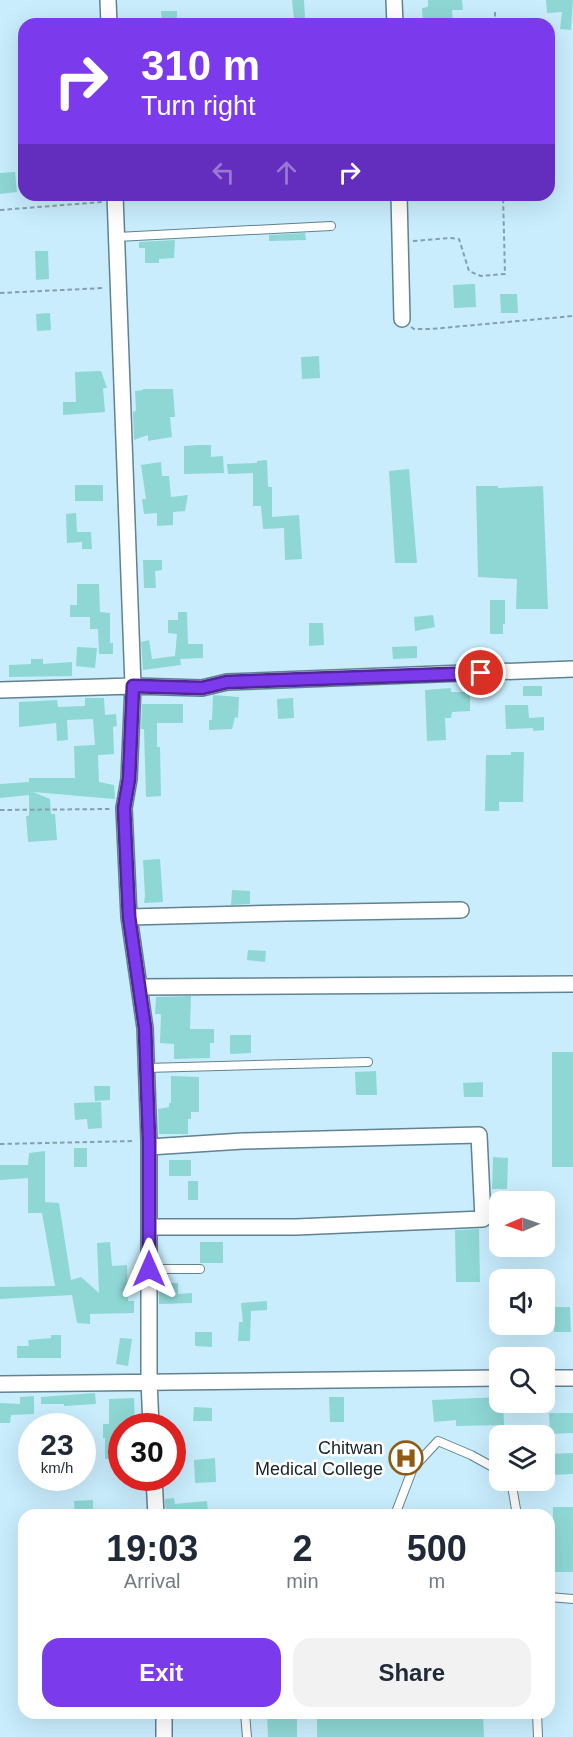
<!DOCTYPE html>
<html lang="en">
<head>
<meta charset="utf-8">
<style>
  :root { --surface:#fff; --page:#f2f2f3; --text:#1f2937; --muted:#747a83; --accent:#7c3aed }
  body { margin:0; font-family:Arial,sans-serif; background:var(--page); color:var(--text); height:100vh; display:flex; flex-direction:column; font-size:22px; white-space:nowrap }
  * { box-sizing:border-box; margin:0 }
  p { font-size:20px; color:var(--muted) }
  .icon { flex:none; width:33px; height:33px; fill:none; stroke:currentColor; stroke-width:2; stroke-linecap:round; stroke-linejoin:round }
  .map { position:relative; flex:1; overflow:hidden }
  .panel { position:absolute; left:18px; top:1509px; width:537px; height:210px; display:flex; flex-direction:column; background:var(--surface); border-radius:18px; box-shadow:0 6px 24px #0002 }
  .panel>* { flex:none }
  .hud { position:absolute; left:18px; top:18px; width:537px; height:183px; border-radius:18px; box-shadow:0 6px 24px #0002; background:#7c3aed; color:#fff; overflow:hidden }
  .needle { width:39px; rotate:268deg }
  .tools { position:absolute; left:489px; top:1191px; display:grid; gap:12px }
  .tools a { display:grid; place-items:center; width:66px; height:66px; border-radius:12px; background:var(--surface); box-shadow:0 6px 24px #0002; font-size:30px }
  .speed { position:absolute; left:18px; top:1413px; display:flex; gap:12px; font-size:30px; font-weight:700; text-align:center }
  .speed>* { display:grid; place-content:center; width:78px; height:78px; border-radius:50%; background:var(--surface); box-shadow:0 6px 24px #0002; line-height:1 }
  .speed small { font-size:15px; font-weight:400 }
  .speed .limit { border:9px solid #d22; background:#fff; color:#111 }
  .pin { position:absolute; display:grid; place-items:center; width:51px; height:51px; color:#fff; margin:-26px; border:3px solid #fff; border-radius:50%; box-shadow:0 2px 6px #0007 }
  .me { position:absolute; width:66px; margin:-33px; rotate:0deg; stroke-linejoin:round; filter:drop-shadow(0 0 4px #0008) }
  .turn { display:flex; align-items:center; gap:21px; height:126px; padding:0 24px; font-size:27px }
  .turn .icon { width:78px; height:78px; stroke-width:2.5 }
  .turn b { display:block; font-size:42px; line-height:51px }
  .lanes { display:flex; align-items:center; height:57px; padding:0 24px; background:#0003; justify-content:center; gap:30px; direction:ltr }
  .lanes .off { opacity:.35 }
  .eta { display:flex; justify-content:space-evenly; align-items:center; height:102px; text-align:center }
  .eta b { font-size:36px; font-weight:600; line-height:42px }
  .cta { display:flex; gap:12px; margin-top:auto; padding:12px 24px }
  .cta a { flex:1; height:69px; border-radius:18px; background:var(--accent); color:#fff; font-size:24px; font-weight:600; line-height:69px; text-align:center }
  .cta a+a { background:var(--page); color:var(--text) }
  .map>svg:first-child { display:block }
  .building { fill:#8ed7d5 }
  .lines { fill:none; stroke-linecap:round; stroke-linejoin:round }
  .lane-casing { stroke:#618290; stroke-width:10 }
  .street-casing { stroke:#618290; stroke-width:18 }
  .path { stroke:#85a0ad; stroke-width:2; stroke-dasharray:4.5 3; stroke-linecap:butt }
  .lane { stroke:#fff; stroke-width:8 }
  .street { stroke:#fff; stroke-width:15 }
  .route-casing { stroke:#51269a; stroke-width:15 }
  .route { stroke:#7c3aed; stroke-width:10 }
  .labels { text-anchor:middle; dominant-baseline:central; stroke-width:5; stroke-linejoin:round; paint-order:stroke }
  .poi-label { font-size:18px; fill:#162329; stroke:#fff; text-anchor:end }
</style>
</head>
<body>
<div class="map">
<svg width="573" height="1737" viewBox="0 0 573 1737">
  <rect width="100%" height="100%" fill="#c9edfd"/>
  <path class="building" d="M292,0H304L305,18L294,19Z
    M428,0H462L463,10H452L453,23L423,24L422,8L428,7Z
    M546,0H573L571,30L560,29L562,12L547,13Z
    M161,11H177V24H162Z
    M15,172L17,192L0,194V173Z
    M305,233L306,240L269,241V235Z
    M175,240L174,258L159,259V263H145V248H139V242Z
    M35,251H48L49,279L36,280Z
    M475,284L476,307L454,308L453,285Z
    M500,294H517L518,313H501Z
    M50,313L51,330L37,331L36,314Z
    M319,356L320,378L302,379L301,357Z
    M101,371L107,388H103L105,412L63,415V402H76L75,372Z
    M143,389H173L175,417H170L172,437L148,441V435L134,440L133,412L136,411L135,391L143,390Z
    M197,445H211V457L223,456L224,473L184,474V446Z
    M267,460L268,487H272V517L299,515L302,559L285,560L284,528L263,529L261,506H253V473L228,474L227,464L257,463V461Z
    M161,462L162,476H169L171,497L188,495L185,511L173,512V525L157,526V513L144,514L142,499H146L141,465Z
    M409,469L417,563H395L389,471Z
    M75,485H103V501H75Z
    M476,486H498V488L543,486L548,609H516L517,579L478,577Z
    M76,513L77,532H91L92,549H82V542L67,543L66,514Z
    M143,560H162V570L155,571L156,588H144Z
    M77,584H99L100,612L110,613V643H113V654H99L98,629H90V617H70V605H77Z
    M490,600H505V624H503V634H490Z
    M178,612H187L188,644H203V658L180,659L181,665L143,670L141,642L149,640L152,659L175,656L177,634L168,633V620H178Z
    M433,615L435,627L415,631L414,617Z
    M309,623H323L324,645L309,646Z
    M417,646V658L393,659L392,647Z
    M77,647L97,648L95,668L76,666Z
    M31,659H43V664L72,662V676L9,677V665L31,664Z
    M523,686H542V696H523Z
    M451,688V692H470V711L452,712L451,718H445L446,740L427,741L425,690Z
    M213,695L239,697L238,718L235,717L232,729L209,730V720H212Z
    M85,698H104L105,715L116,714L117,726L113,727L114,754L98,755L99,782L114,785L115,799L33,792L50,799L51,814H55L57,840L28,842L26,816H29V795L0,798V784L29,782V778H75L74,746L95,745L93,719L67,720L68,740L57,741L56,723L19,727V702L57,700L58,707L85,706Z
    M293,698L294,718L278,719L277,699Z
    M142,704H183V723H157V747H160L161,796L146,797L144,729H141Z
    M505,705H528L529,718L544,717V730L533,731V728L506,729Z
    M511,752H524L523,802H499V811H485L486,755H511Z
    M160,859L163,902L144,903L145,896L143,860Z
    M232,890L250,891V904L231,905Z
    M248,950L266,951L265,962L247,960Z
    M191,996L190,1029H214V1043H210V1058L174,1059V1044L160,1043L161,1014H155L156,997Z
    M230,1035H251V1053L230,1054Z
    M552,1052H573V1167H552Z
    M376,1071L377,1095H356L355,1072Z
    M171,1076L199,1077V1112H191V1119H188V1134H159L158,1109L169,1107V1103H171Z
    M483,1082V1097H464L463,1083Z
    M94,1086H110V1100L95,1101Z
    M101,1102L102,1128L88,1129L87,1119L75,1120L74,1103Z
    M74,1148H87V1167H74Z
    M45,1151V1202L59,1203L71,1280L81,1277L99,1293L97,1243L110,1242L112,1266L127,1265L128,1301H134V1313L90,1314V1324L77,1323L72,1295L0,1299V1287L55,1286L42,1213H28V1178L0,1180V1165H28L29,1153Z
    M493,1157L508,1158L507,1189H492Z
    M169,1160H191V1176H169Z
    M188,1181H198V1200H188Z
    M479,1229L480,1282H456L455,1230Z
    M200,1242H223V1263H200Z
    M168,1283H178V1294L192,1293V1303L159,1304V1292H167Z
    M267,1301V1310L251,1311L250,1341H238L239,1322H243L241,1303Z
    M554,1307H570L571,1332H554Z
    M195,1332H212V1347L195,1346Z
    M51,1335H61V1358H17V1346H29L28,1340L51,1338Z
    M120,1338L132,1339L128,1366L116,1364Z
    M95,1393L96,1404L64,1406V1404H41V1397Z
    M34,1396V1414L11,1415L10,1423H0V1403L20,1404V1397Z
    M329,1397H344V1422H330Z
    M500,1397V1402H503L504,1425L456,1426V1420L434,1422L432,1400Z
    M134,1398L135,1426H122V1459H105V1438H103V1424H109V1399Z
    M194,1407L212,1408V1421H193Z
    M549,1413H573V1433L550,1434Z
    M573,1453V1474L550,1475L549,1454Z
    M215,1458L216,1482L195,1483L194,1460Z
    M174,1498L175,1504L207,1501L208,1512L166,1515L165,1499Z
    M93,1500V1515H75L74,1501Z
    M553,1507H573V1572H552Z
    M267,1713H297V1737H268Z
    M317,1713H483L484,1737H317Z"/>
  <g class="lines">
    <g class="lane-casing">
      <path id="lane" d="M117,237L331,226
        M146,1068L368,1062
        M149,1269H200
        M511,1480L517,1515
        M395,1515L413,1468L438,1441L471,1455L500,1471
        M549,1597L573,1599
        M245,1713L247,1737
        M537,1713L538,1737"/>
    </g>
    <g class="street-casing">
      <path id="street" d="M108,0L109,24
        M394,0L395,24
        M115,195L133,686L129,779L124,808L129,917L145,1028L149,1141V1381L151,1426
        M399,195L402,319
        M0,690L133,686L202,688L227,682L573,669
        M129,917L285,913L461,910
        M139,987L573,984
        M149,1147L243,1141L479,1135L483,1219L296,1227H149
        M544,1378H573
        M0,1384L500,1378
        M154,1478L156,1515
        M164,1713V1737"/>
    </g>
    <path class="path" d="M495,12V24
      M0,210L102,202
      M413,241L450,238L459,239L469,271L481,276L505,274L503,195
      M0,293L104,288
      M411,327L414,329H431L573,316
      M0,810L111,809
      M0,1144L135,1141"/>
    <use href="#lane" class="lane"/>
    <use href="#street" class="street"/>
  </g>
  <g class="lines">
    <g class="route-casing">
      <path id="route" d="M149,1269V1141L145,1028L129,917L124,808L129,779L133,686L202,688L227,682L481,673"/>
    </g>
    <use href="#route" class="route"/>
  </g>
  <defs>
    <g id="hospital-ring" transform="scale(1.725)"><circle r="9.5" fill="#fff" stroke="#915a12" stroke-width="1.5"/><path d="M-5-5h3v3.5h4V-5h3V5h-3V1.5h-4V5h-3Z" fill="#915a12"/></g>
  </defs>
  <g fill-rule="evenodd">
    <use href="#hospital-ring" x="406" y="1458"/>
  </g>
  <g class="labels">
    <g class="poi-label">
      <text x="383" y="1448">Chitwan<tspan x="383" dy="21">Medical College</tspan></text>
    </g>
  </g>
</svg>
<div class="tools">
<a><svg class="needle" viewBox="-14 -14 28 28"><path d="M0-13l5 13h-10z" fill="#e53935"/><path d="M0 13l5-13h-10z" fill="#747a83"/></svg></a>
<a><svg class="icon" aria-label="sound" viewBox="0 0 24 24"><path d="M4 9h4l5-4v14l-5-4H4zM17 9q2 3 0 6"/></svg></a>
<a><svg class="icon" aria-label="search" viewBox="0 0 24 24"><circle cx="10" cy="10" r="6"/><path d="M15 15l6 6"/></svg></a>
<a><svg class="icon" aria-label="layers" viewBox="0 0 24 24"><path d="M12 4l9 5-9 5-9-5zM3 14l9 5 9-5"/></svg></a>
</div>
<div class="speed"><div>23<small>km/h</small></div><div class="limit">30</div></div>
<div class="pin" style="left:481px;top:673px;background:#d93025"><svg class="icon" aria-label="arrive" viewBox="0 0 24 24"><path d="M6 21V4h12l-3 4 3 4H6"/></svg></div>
<svg class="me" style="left:149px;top:1269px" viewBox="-20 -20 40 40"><path d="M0-17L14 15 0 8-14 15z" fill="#7c3aed" stroke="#fff" stroke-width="4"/></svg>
<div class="hud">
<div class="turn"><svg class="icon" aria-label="right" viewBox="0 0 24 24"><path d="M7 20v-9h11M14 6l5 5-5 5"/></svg><div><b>310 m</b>Turn right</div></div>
<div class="lanes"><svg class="icon off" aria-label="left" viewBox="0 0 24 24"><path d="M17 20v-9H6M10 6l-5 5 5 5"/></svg><svg class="icon off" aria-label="ahead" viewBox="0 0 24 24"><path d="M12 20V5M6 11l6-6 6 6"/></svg><svg class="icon" aria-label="right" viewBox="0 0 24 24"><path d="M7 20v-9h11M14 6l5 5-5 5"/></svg></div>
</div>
<section class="panel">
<div class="eta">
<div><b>19:03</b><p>Arrival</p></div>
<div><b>2</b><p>min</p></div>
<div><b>500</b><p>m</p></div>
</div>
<div class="cta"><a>Exit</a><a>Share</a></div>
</section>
</div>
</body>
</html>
